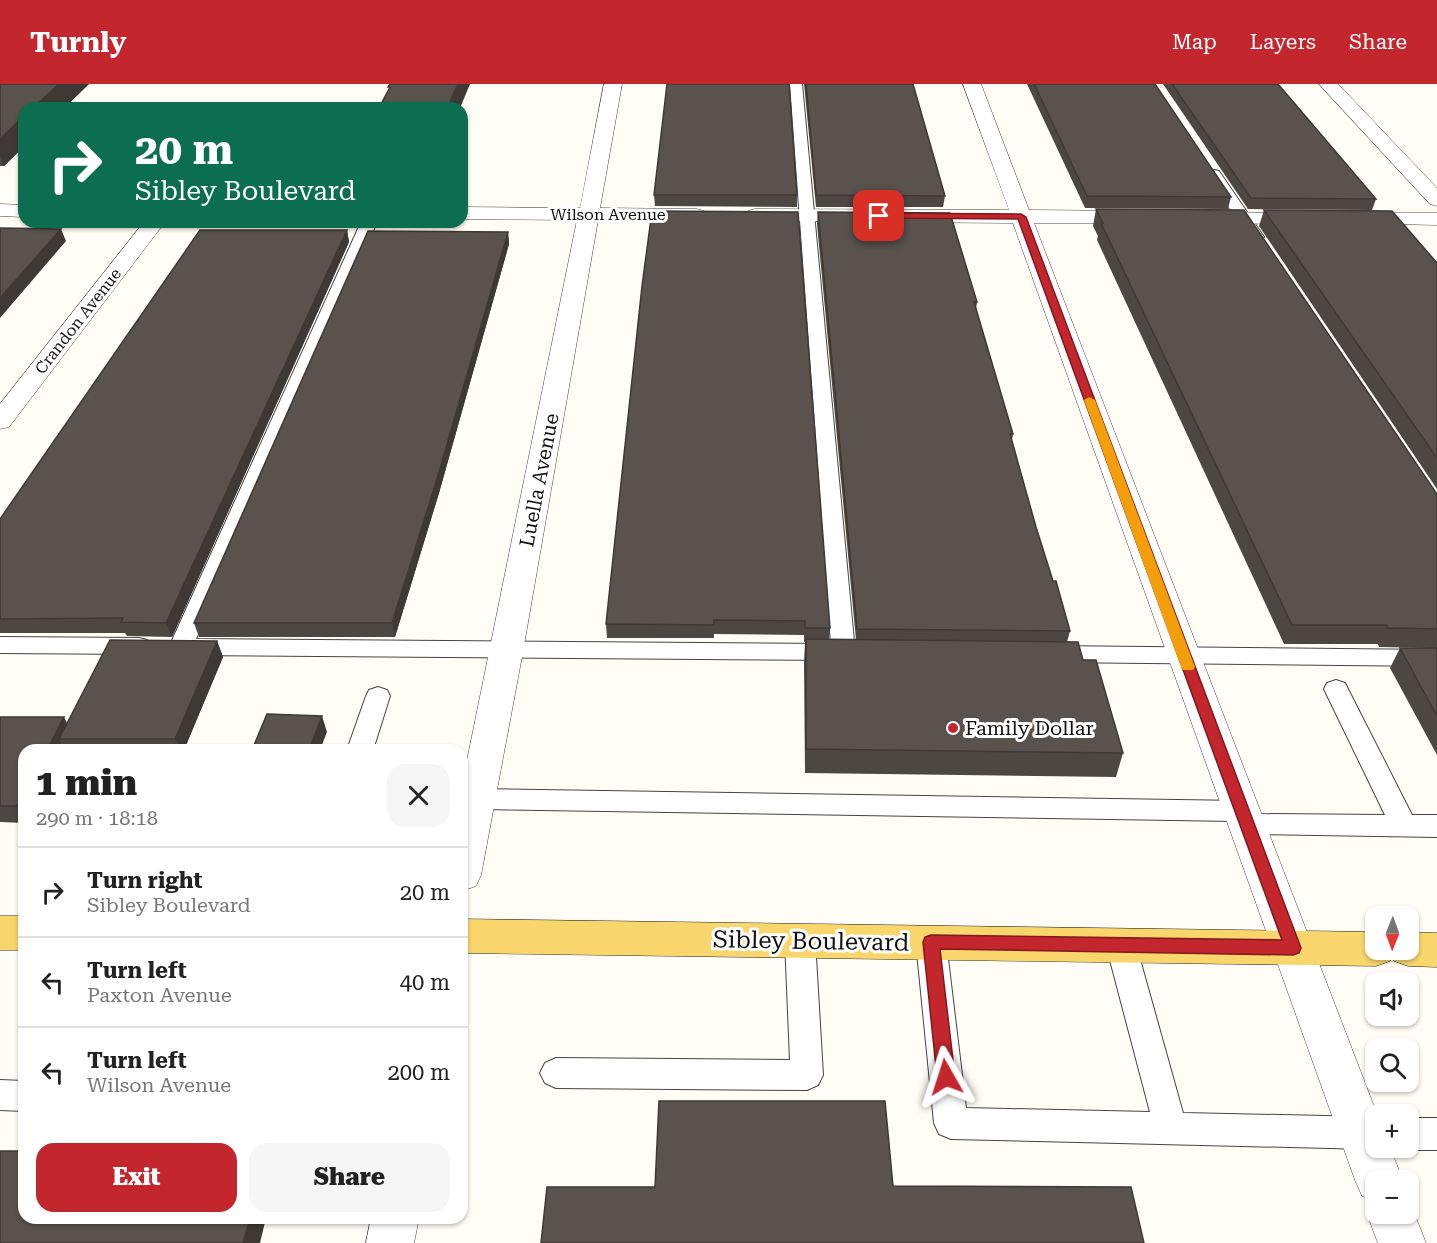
<!DOCTYPE html>
<html lang="en">
<head>
<meta charset="utf-8">
<style>
  :root { --surface:#fff; --page:#f6f6f6; --text:#222; --muted:#767676; --line:#e0e0e0; --accent:#c4262e }
  body { margin:0; font-family:"Roboto Serif",serif; background:var(--page); color:var(--text); height:100vh; display:flex; flex-direction:column; font-size:22px; white-space:nowrap }
  * { box-sizing:border-box; margin:0 }
  p { font-size:20px; color:var(--muted) }
  .icon { flex:none; width:33px; height:33px; fill:none; stroke:currentColor; stroke-width:2; stroke-linecap:round; stroke-linejoin:round }
  .map { position:relative; flex:1; overflow:hidden }
  .drawer { position:absolute; left:18px; top:660px; width:450px; height:480px; display:flex; flex-direction:column; background:var(--surface); border-radius:18px; box-shadow:0 2px 4px #0004 }
  .drawer>* { flex:none }
  .top-card { position:absolute; left:18px; top:18px; width:450px; height:126px; border-radius:18px; box-shadow:0 2px 4px #0004; background:#0b6e4f; color:#fff; overflow:hidden }
  .needle { width:39px; rotate:181deg }
  .tools { position:absolute; left:1365px; top:822px; display:grid; gap:12px }
  .tools a { display:grid; place-items:center; width:54px; height:54px; border-radius:12px; background:var(--surface); box-shadow:0 2px 4px #0004; font-size:30px }
  .pin { position:absolute; display:grid; place-items:center; width:51px; height:51px; color:#fff; margin:-26px; border-radius:12px; box-shadow:0 3px 9px #0006 }
  .me { position:absolute; width:66px; margin:-33px; rotate:354deg; stroke-linejoin:round; filter:drop-shadow(0 0 4px #0008) }
  .turn { display:flex; align-items:center; gap:21px; height:126px; padding:0 18px; font-size:27px }
  .turn .icon { width:78px; height:78px; stroke-width:2.5 }
  .turn b { display:block; font-size:42px; line-height:51px }
  .round { display:grid; place-items:center; flex:none; width:63px; height:63px; border-radius:18px; background:var(--page) }
  .summary { display:flex; align-items:center; justify-content:space-between; height:102px; padding:0 18px }
  h1 { font-size:36px; font-weight:800; line-height:45px }
  .button { display:flex; gap:12px; margin-top:auto; padding:12px 18px }
  .button a { flex:1; height:69px; border-radius:18px; background:var(--accent); color:#fff; font-size:24px; font-weight:800; line-height:69px; text-align:center }
  .button a+a { background:var(--page); color:var(--text) }
  ul { padding:0; list-style:none }
  li { display:flex; align-items:center; gap:18px; height:90px; padding:0 18px; border-top:2px solid var(--line) }
  li div { flex:1 }
  li b { display:block; font-size:22px }
  li em { font-style:normal }
  header { display:flex; align-items:center; gap:36px; box-sizing:border-box; height:84px; padding:0 30px; background:var(--accent); color:#fff }
  header strong { font-size:28px }
  nav { display:flex; gap:33px; margin-inline-start:auto; font-size:21px }
  .map>svg:first-child { display:block }
  .lines { fill:none; stroke-linecap:round; stroke-linejoin:round }
  .service-casing { stroke:#444; stroke-width:2 }
  .minor-casing { stroke:#444; stroke-width:1 }
  .primary-casing { stroke:#222; stroke-width:1 }
  .service { fill:#fff; fill-rule:evenodd }
  .minor { fill:#fff; fill-rule:evenodd }
  .primary { fill:#f9d66b; fill-rule:evenodd }
  .wall { fill:#4d4742 }
  .shaded-wall { fill:#3f3936 }
  .building { fill:#5a524d; stroke:#3f3936; stroke-width:1.5 }
  .route { fill:#c4262e; stroke:#7f191e; stroke-width:1.5 }
  .slow { fill:#f59e0b }
  .poi-dot { fill:#c4262e; stroke:#fff; stroke-width:2 }
  .labels { text-anchor:middle; dominant-baseline:central; stroke-width:6; stroke-linejoin:round; paint-order:stroke }
  .far-street-label { font-size:16px; fill:#111; stroke:#fff }
  .street-label { font-size:20px; fill:#111; stroke:#fff }
  .poi-label { font-size:20px; fill:#111; stroke:#fff; text-anchor:start }
  .near-street-label { font-size:24px; fill:#111; stroke:#fff }
</style>
</head>
<body>
<header>
<strong>Turnly</strong>
<nav><a>Map</a><a>Layers</a><a>Share</a></nav>
</header>
<div class="map">
<svg width="1437" height="1159" viewBox="0 0 1437 1159">
  <rect width="100%" height="100%" fill="#fffdf5"/>
  <g class="lines">
    <g class="service-casing">
      <path id="service" d="M790,0H802L855,568L851,574L838,576L181,571L173,569L169,563L361,138H377L196,555L831,560Z
        M1214,86L1219,87L1264,153L1261,156L1256,158L1248,153L1207,90Z
        M0,553L139,554L147,556L151,562L147,568L139,570L0,569Z
        M1049,562L1437,566V582L1049,578L1041,576L1037,570L1041,564Z
        M1336,596L1345,599L1348,605L1412,731H1437V753L1247,750L1237,747L1233,740L1235,737L477,725L468,722L464,715L468,708L477,705L1242,717L1252,720L1255,727L1254,730L1385,731L1324,605L1327,599Z
        M378,603L387,606L390,612L373,666H347L366,612L369,606Z
        M800,844L810,847L815,856L823,991L818,1001L807,1006L556,1004L545,999L540,989L545,979L556,974L790,976L785,856L790,847Z
        M931,846L941,849L946,858L966,1024L1150,1028L1106,861L1111,852L1121,849L1131,852L1136,861L1183,1029L1370,1033L1376,1035V1063L1370,1065L951,1055L939,1050L934,1039L916,858L921,849Z
        M0,996L24,997V1027L0,1026Z
        M1408,1034H1437V1066H1408L1402,1064H1408Z"/>
    </g>
    <g class="minor-casing">
      <path id="minor" d="M604,0H622L600,124L697,125L704,127L707,131L704,135L697,137L598,136L523,567L481,791L476,802L462,807V701L577,136L462,135V123L580,124Z
        M963,0H981L1029,126L1138,127L1145,129L1148,133L1145,137L1138,139H1034L1377,1030H1376V1064H1390L1403,1096H1376V1130H1408V1114L1426,1159H1378L1367,1130L1373,1116L1362,1112L1355,1096L1013,139L755,137L748,135L745,131L748,127L755,125L1009,126Z
        M1319,0H1338L1437,104V122L1430,120Z
        M0,120L24,121V133L0,132Z
        M1205,128L1306,129L1313,131L1316,135L1313,139L1306,141L1198,138L1195,134L1198,130Z
        M1355,129H1437V141L1348,139L1345,135L1348,131Z
        M144,138H165L9,343L0,345V320Z
        M371,1134H419L414,1159H366Z"/>
    </g>
    <g class="primary-casing">
      <path id="primary" d="M0,832H24V866H0Z
        M462,835L1376,848V866H1408V848L1437,849V883L1408,882L1394,877L1392,874L1390,877L1376,882L462,869Z"/>
    </g>
    <use href="#service" class="service"/>
    <use href="#minor" class="minor"/>
    <use href="#primary" class="primary"/>
  </g>
  <path class="wall" d="M0,0H89L4,82H0Z
    M804,0H913L945,112L943,123H816Z
    M1027,0H1155L1231,113L1228,125L1085,124Z
    M1163,0H1278L1376,115L1372,126L1248,125Z
    M654,111H797V123L655,122Z
    M1096,125L1437,410V671L1390,584L1400,564H1434L1379,563L1378,560H1284L1097,156L1098,152L1093,142Z
    M1264,126L1437,179V405L1259,142Z
    M818,128L977,218L976,225L1013,350L1012,356L1036,443L1053,497L1070,547L1067,558L1083,576L1123,669L1116,693L805,689L804,579L805,558H804V551L714,550V554H607L606,540L642,202L830,544L829,556H856L817,140Z
    M347,146L349,158L172,553L127,552L125,549H0V435Z
    M508,148L509,160L439,409L395,553H199L194,539Z
    M217,557L223,573L184,666H24V739L0,738V633L67,639Z"/>
  <path class="shaded-wall" d="M59,0H89L64,24H33Z
    M458,0H470L460,24H447Z
    M24,32V62L4,82L0,72V55Z
    M61,145L66,157L0,234V214Z
    M347,146L349,158L172,553L166,539Z
    M508,148L509,160L439,409L395,553L392,539Z
    M217,557L223,573L184,666H180L175,655Z
    M322,632L327,648L320,666H309Z
    M64,633L72,649L59,655L64,666H47Z
    M24,710V734L17,722Z
    M250,1134H266L260,1159H243Z"/>
  <path class="building" d="M0,0H59L33,24H24V32L0,55Z
    M390,0H458L447,24H379L390,3H388Z
    M667,0H789L797,111H654Z
    M806,0H913L945,112L816,111Z
    M1034,0H1155L1231,113L1087,112Z
    M1172,0H1278L1376,115L1251,114Z
    M1096,125L1244,126L1437,410V545L1388,544L1387,541H1292L1101,139H1103Z
    M1264,126L1392,127L1437,179V374Z
    M652,127L798,128L830,544H805V537L714,536V541L606,540L642,202Z
    M818,128L950,129L977,218H974L1013,350H1010L1036,443L1053,497H1056L1070,547L857,545Z
    M0,144L61,145L0,214Z
    M200,146H347L166,539L121,538L123,534L0,535V435Z
    M368,147L508,148L437,395L392,539H194Z
    M806,555L1078,558L1083,576H1096L1123,669L806,665Z
    M110,556L217,557L175,655H59Z
    M1400,564H1437V632Z
    M267,630L322,632L309,666H252Z
    M0,633H64L47,666H24V710L17,722H0Z
    M659,1017H885L893,1102L1131,1103L1144,1159H541L547,1103H655Z
    M0,1067H24V1134H250L243,1159H0Z"/>
  <path class="route" d="M879,129L1021,130L1026,133L1301,864L1299,869L1293,871L940,865L955,993L952,999L946,1002L939,999L937,993L923,858L925,853L931,851L1282,856L1018,135L876,134L874,132Z"/>
  <path class="slow" d="M1089,313L1095,316L1195,583L1193,586H1183L1181,583L1084,316Z"/>
  <circle class="poi-dot" cx="953" cy="644" r="6"/>
  <g class="labels">
    <g class="far-street-label">
      <text x="608" y="130">Wilson Avenue</text>
      <text transform="translate(78 237) rotate(-52)">Crandon Avenue</text>
    </g>
    <g class="street-label">
      <text transform="translate(539 396) rotate(-79)">Luella Avenue</text>
    </g>
    <g class="poi-label">
      <text x="965" y="644">Family Dollar</text>
    </g>
    <g class="near-street-label">
      <text transform="translate(811 857) rotate(1)">Sibley Boulevard</text>
    </g>
  </g>
</svg>
<div class="tools">
<a><svg class="needle" viewBox="-14 -14 28 28"><path d="M0-13l5 13h-10z" fill="#e53935"/><path d="M0 13l5-13h-10z" fill="#767676"/></svg></a>
<a><svg class="icon" aria-label="sound" viewBox="0 0 24 24"><path d="M4 9h4l5-4v14l-5-4H4zM17 9q2 3 0 6"/></svg></a>
<a><svg class="icon" aria-label="search" viewBox="0 0 24 24"><circle cx="10" cy="10" r="6"/><path d="M15 15l6 6"/></svg></a>
<a>+</a>
<a>−</a>
</div>
<div class="pin" style="left:879px;top:132px;background:#d93025"><svg class="icon" aria-label="arrive" viewBox="0 0 24 24"><path d="M6 21V4h12l-3 4 3 4H6"/></svg></div>
<svg class="me" style="left:946px;top:993px" viewBox="-20 -20 40 40"><path d="M0-17L14 15 0 8-14 15z" fill="#c4262e" stroke="#fff" stroke-width="4"/></svg>
<div class="top-card">
<div class="turn"><svg class="icon" aria-label="right" viewBox="0 0 24 24"><path d="M7 20v-9h11M14 6l5 5-5 5"/></svg><div><b>20 m</b>Sibley Boulevard</div></div>
</div>
<section class="drawer">
<div class="summary"><div><h1>1 min</h1><p>290 m · 18:18</p></div><a class="round"><svg class="icon" aria-label="close" viewBox="0 0 24 24"><path d="M6 6l12 12M18 6L6 18"/></svg></a></div>
<ul>
<li><svg class="icon" aria-label="right" viewBox="0 0 24 24"><path d="M7 20v-9h11M14 6l5 5-5 5"/></svg><div><b>Turn right</b><p>Sibley Boulevard</p></div><em>20 m</em></li>
<li><svg class="icon" aria-label="left" viewBox="0 0 24 24"><path d="M17 20v-9H6M10 6l-5 5 5 5"/></svg><div><b>Turn left</b><p>Paxton Avenue</p></div><em>40 m</em></li>
<li><svg class="icon" aria-label="left" viewBox="0 0 24 24"><path d="M17 20v-9H6M10 6l-5 5 5 5"/></svg><div><b>Turn left</b><p>Wilson Avenue</p></div><em>200 m</em></li>
</ul>
<div class="button"><a>Exit</a><a>Share</a></div>
</section>
</div>
</body>
</html>
